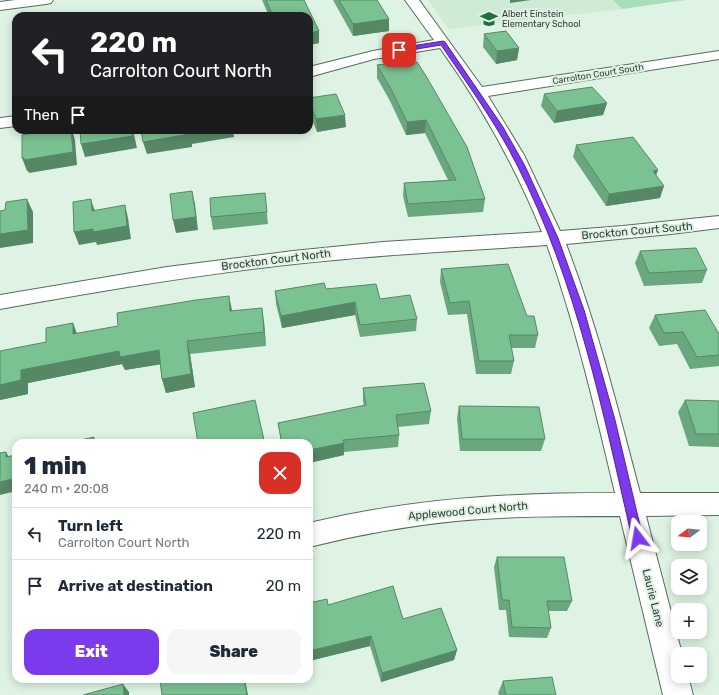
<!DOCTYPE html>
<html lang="en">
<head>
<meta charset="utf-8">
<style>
  :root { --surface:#fff; --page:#f6f6f7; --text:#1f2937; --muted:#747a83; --line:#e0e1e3; --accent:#7c3aed }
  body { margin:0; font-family:Rubik,sans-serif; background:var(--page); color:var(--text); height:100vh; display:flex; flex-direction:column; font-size:15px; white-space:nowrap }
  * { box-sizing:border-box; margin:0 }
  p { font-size:13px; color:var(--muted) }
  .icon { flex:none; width:22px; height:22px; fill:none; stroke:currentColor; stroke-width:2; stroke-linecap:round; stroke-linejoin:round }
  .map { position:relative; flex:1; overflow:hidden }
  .details { position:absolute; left:12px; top:439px; width:301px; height:244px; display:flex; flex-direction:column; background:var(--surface); border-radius:12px; box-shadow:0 2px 10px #0003 }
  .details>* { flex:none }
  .hud { position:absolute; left:12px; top:12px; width:301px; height:122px; border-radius:12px; box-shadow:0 2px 10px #0003; background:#202124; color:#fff; overflow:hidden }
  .needle { width:26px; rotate:254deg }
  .buttons { position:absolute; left:671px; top:515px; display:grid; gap:8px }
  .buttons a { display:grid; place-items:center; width:36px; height:36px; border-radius:8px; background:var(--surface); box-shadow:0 2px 10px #0003; font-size:20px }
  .pin { position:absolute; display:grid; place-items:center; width:34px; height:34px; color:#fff; margin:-17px; border-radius:8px; box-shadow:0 2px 6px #0006 }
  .me { position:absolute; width:44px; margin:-22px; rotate:346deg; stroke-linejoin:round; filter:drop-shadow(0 0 3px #0008) }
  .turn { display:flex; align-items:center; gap:14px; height:84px; padding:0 12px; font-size:18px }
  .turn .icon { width:52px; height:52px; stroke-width:2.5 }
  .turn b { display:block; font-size:28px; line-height:34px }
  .then { display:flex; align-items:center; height:38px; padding:0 12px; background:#0003; gap:8px; font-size:15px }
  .round { display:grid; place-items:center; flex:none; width:42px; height:42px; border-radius:12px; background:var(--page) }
  .headline { display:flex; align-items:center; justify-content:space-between; height:68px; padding:0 12px }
  h1 { font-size:24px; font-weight:800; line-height:30px }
  .cta { display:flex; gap:8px; margin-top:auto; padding:8px 12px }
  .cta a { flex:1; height:46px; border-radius:12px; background:var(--accent); color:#fff; font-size:16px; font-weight:800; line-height:46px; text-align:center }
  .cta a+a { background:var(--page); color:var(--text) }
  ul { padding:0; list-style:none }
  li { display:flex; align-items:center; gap:12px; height:52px; padding:0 12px; border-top:1px solid var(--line) }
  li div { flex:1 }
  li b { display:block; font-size:15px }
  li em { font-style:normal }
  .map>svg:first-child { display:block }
  .built { fill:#cfebd6 }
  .green { fill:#aaddb9 }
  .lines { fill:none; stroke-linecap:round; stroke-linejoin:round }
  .minor-casing { stroke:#586b5d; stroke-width:2 }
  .minor { fill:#fff; fill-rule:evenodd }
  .wall { fill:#6aa77e }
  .shaded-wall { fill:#568866 }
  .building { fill:#7bc292; stroke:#568866 }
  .route { fill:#7c3aed; stroke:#51269a }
  .labels { text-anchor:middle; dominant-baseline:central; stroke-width:4; stroke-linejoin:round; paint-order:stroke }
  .far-poi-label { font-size:9px; fill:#363e38; stroke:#def3e4; text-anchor:start }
  .far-street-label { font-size:9px; fill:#363e38; stroke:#def3e4 }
  .street-label { font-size:11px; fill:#363e38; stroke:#def3e4 }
</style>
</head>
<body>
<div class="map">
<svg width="719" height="695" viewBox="0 0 719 695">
  <rect width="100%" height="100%" fill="#def3e4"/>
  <path class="built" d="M428,0H613L622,9L449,29Z"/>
  <path class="green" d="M613,0H685L622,9Z"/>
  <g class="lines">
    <g class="minor-casing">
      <path id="minor" d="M15,0H53L51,3L46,4L0,10V2Z
        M405,0H419L482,87L719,51V59L488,96L524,155L560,231L623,226L719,216V228L671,234L566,244C597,325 618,409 640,493H719V515L646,516L682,654H678V676H688L693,695H663L620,516C565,516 510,516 456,521C406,526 357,535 309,547V523C413,498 508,493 615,493C595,409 576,326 547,245C476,250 406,253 335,260C223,270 111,289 0,309V295L167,267L293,251L383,242L542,232C515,166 481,105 440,48L374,59L309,77V67L373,51L434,40Z
        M16,116V126L0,128V118Z"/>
    </g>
    <use href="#minor" class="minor"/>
  </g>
  <path class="wall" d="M262,0H304L319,31V43L309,45V16H269Z
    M333,0H377L389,31L353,36Z
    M484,34L519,48L517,60L496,64L483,47Z
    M402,62L485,199L483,212L408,217L403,196L404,183L448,180L425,133L406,135L390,101L377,78V65Z
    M544,94L607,103L603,115L554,123L541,106Z
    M309,98L346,127L317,132L309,112Z
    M576,145L656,175L660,198L606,206L573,157Z
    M265,193L268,224L213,230L211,217Z
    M640,251L707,270L702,283L644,286L635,263Z
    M441,269L527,316L538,335L535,348H511L514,361L511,374H476L467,314L448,315L440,282Z
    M326,289L380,299L417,319L416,331L360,337L355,315L282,328L276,304L275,291Z
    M232,311L264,322L266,346L190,354L195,387L166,393L162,379L160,364L125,370L122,364L28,383V394L0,400L46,342L73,323L77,334Z
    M655,315L719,334V366L690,369L677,344L659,346L649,328Z
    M363,388L431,411L429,424L398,427L399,435L398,447L344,452V455L309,463V443H281L278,423L364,406L363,401Z
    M685,400L719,401V447L689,446L678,412Z
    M459,406L545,439L541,451H460L457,418Z
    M497,557L572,601L567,611H548L551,628L547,638L509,637L506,610H499L494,567Z
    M309,603L328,605L403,619L457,650L454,660L381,682L370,646L309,661Z
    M503,681L556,695H499L498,693Z"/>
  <path class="shaded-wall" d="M510,0H531L510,3Z
    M389,19V31L353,36V24Z
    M319,31V43L309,45V33Z
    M519,48L517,60L496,64L497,51Z
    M607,103L603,115L554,123L557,111Z
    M345,115L346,127L317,132L316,119Z
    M426,120L425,133L406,135L407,122Z
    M71,130H72L75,140L77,165L29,173L28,171H27L22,158Z
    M132,130H133L137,148L85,157L81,144Z
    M195,130H233L234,137L192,144V147L147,154L143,142Z
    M658,170L654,182L653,171Z
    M664,186L660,198L606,206L609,194Z
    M192,191L195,204L198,230L176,233L173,220Z
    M27,199L33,212V243L0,248V234Z
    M91,199L95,212L92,211Z
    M125,205L128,218L131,239L97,245L96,242L79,245L74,232Z
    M229,296L232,310L233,325L230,311Z
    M355,302V315L282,328L281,316Z
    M262,308L264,322L266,346L264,332Z
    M73,323L78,337L73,334Z
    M187,341L190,354L195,387L166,393L162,379Z
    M159,350L163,364L125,370L122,364L28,383V394L0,400V385L21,370L119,351Z
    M264,440L265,443H251Z
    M344,443V455L309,463V450Z
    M6,452L13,464L6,457Z
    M16,478V491L0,495V482Z
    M371,636L370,646L309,661V651Z
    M457,650L454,660L381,682L382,673Z
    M244,679H245L248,695H247Z
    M123,684L129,692V695H124Z"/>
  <path class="building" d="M266,0H304L319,31L309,33V16H273Z
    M339,0H377L389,19L353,24Z
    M506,31L519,48L497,51L484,34Z
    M402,62L403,64L417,62L426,76L467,147L485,199L408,204L404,183L456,180L426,120L407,122L391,89L377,65Z
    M592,87L607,103L557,111L544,94Z
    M336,94L345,115L316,119L309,101V98Z
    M53,130H71L73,152L24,160V158H22V135Z
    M80,130H132L133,136L81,144Z
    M141,130H195L189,131L190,134L143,142Z
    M633,137L658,170L653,171L664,186L609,194L576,145Z
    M192,191L196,217L173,220L170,194Z
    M265,193L267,212L211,217L210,198Z
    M27,199L28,230L0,234V211L5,210L6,202Z
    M91,199L92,211L125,205L127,226L93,232V229L74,232L73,202Z
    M696,248L707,270L649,273L640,251Z
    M508,264L527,316H534L538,335H509L514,361H479L469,301L450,303L441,269Z
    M324,283L326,289L376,284L380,299L410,295L417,319L360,325L355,302L281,316L275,291Z
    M229,296L230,311L262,308L264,332L187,341L191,374L162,379L159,350L120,357L119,351L21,370V380L0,385V351L46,342V328L73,323V334L118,326L117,313L196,300Z
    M705,310L719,334V355L697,357L683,332L664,333L655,315Z
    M424,383L431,411L396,415L399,435L343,440L344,443L309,450V443H282L278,423L366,405L363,388Z
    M255,400L264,440L251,443H198L193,413Z
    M685,400L719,401V434H696Z
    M459,406L539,407L545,439H462Z
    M94,437V443H68Z
    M6,452V457L16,455V478L0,482V453Z
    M497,557H564L572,601H547L551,628L512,627L509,600H502Z
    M393,586L403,619L441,608L457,650L382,673L371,636L309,651V603L327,599L328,605Z
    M552,677L556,695H506L503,681Z
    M160,679H244L247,695H162Z
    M123,684L124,695H83Z"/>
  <path class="route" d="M443,41L445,42L503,127L525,166L558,238L584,310L615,420L643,538L641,541L638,543L634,541L632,538C603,412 577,282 517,165C496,123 468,85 441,45L399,52L396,50L399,48Z"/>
  <defs>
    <g id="school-bare" transform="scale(1.38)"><path d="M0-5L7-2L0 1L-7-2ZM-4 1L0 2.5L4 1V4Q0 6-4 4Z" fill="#1e7042" stroke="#def3e4" stroke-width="2.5" paint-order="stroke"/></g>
  </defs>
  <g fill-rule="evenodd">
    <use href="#school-bare" x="489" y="19"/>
  </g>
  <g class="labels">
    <g class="far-poi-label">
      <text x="502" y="14">Albert Einstein<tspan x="502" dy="10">Elementary School</tspan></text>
    </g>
    <g class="far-street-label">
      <text transform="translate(598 74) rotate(-9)">Carrolton Court South</text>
    </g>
    <g class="street-label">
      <text transform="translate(637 231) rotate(-5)">Brockton Court South</text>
      <text transform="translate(276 260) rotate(-7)">Brockton Court North</text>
      <text transform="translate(468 511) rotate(-5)">Applewood Court North</text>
      <text transform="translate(653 598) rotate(76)">Laurie Lane</text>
    </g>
  </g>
</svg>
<div class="buttons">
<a><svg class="needle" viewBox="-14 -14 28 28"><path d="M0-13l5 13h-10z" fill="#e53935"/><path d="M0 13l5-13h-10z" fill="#747a83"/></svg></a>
<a><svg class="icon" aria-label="layers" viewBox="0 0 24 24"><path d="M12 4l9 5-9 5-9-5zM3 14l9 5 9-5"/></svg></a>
<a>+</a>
<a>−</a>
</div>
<div class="pin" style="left:399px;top:50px;background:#d93025"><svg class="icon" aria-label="arrive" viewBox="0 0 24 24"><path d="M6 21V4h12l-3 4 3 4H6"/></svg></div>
<svg class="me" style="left:638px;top:538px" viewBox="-20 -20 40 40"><path d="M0-17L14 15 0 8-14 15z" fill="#7c3aed" stroke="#fff" stroke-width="4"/></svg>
<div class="hud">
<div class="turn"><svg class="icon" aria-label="left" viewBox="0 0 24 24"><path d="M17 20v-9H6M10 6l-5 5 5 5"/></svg><div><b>220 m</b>Carrolton Court North</div></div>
<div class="then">Then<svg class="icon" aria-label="arrive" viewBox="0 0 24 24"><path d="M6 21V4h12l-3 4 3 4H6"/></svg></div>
</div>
<section class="details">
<div class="headline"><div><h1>1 min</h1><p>240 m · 20:08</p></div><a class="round" style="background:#d93025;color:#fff"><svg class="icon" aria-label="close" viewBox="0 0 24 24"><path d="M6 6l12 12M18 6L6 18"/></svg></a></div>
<ul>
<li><svg class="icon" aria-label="left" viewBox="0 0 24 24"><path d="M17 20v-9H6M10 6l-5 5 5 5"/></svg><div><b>Turn left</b><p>Carrolton Court North</p></div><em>220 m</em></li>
<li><svg class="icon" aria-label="arrive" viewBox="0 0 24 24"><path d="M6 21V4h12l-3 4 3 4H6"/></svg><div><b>Arrive at destination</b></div><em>20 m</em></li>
</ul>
<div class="cta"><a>Exit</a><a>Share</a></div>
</section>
</div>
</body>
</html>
